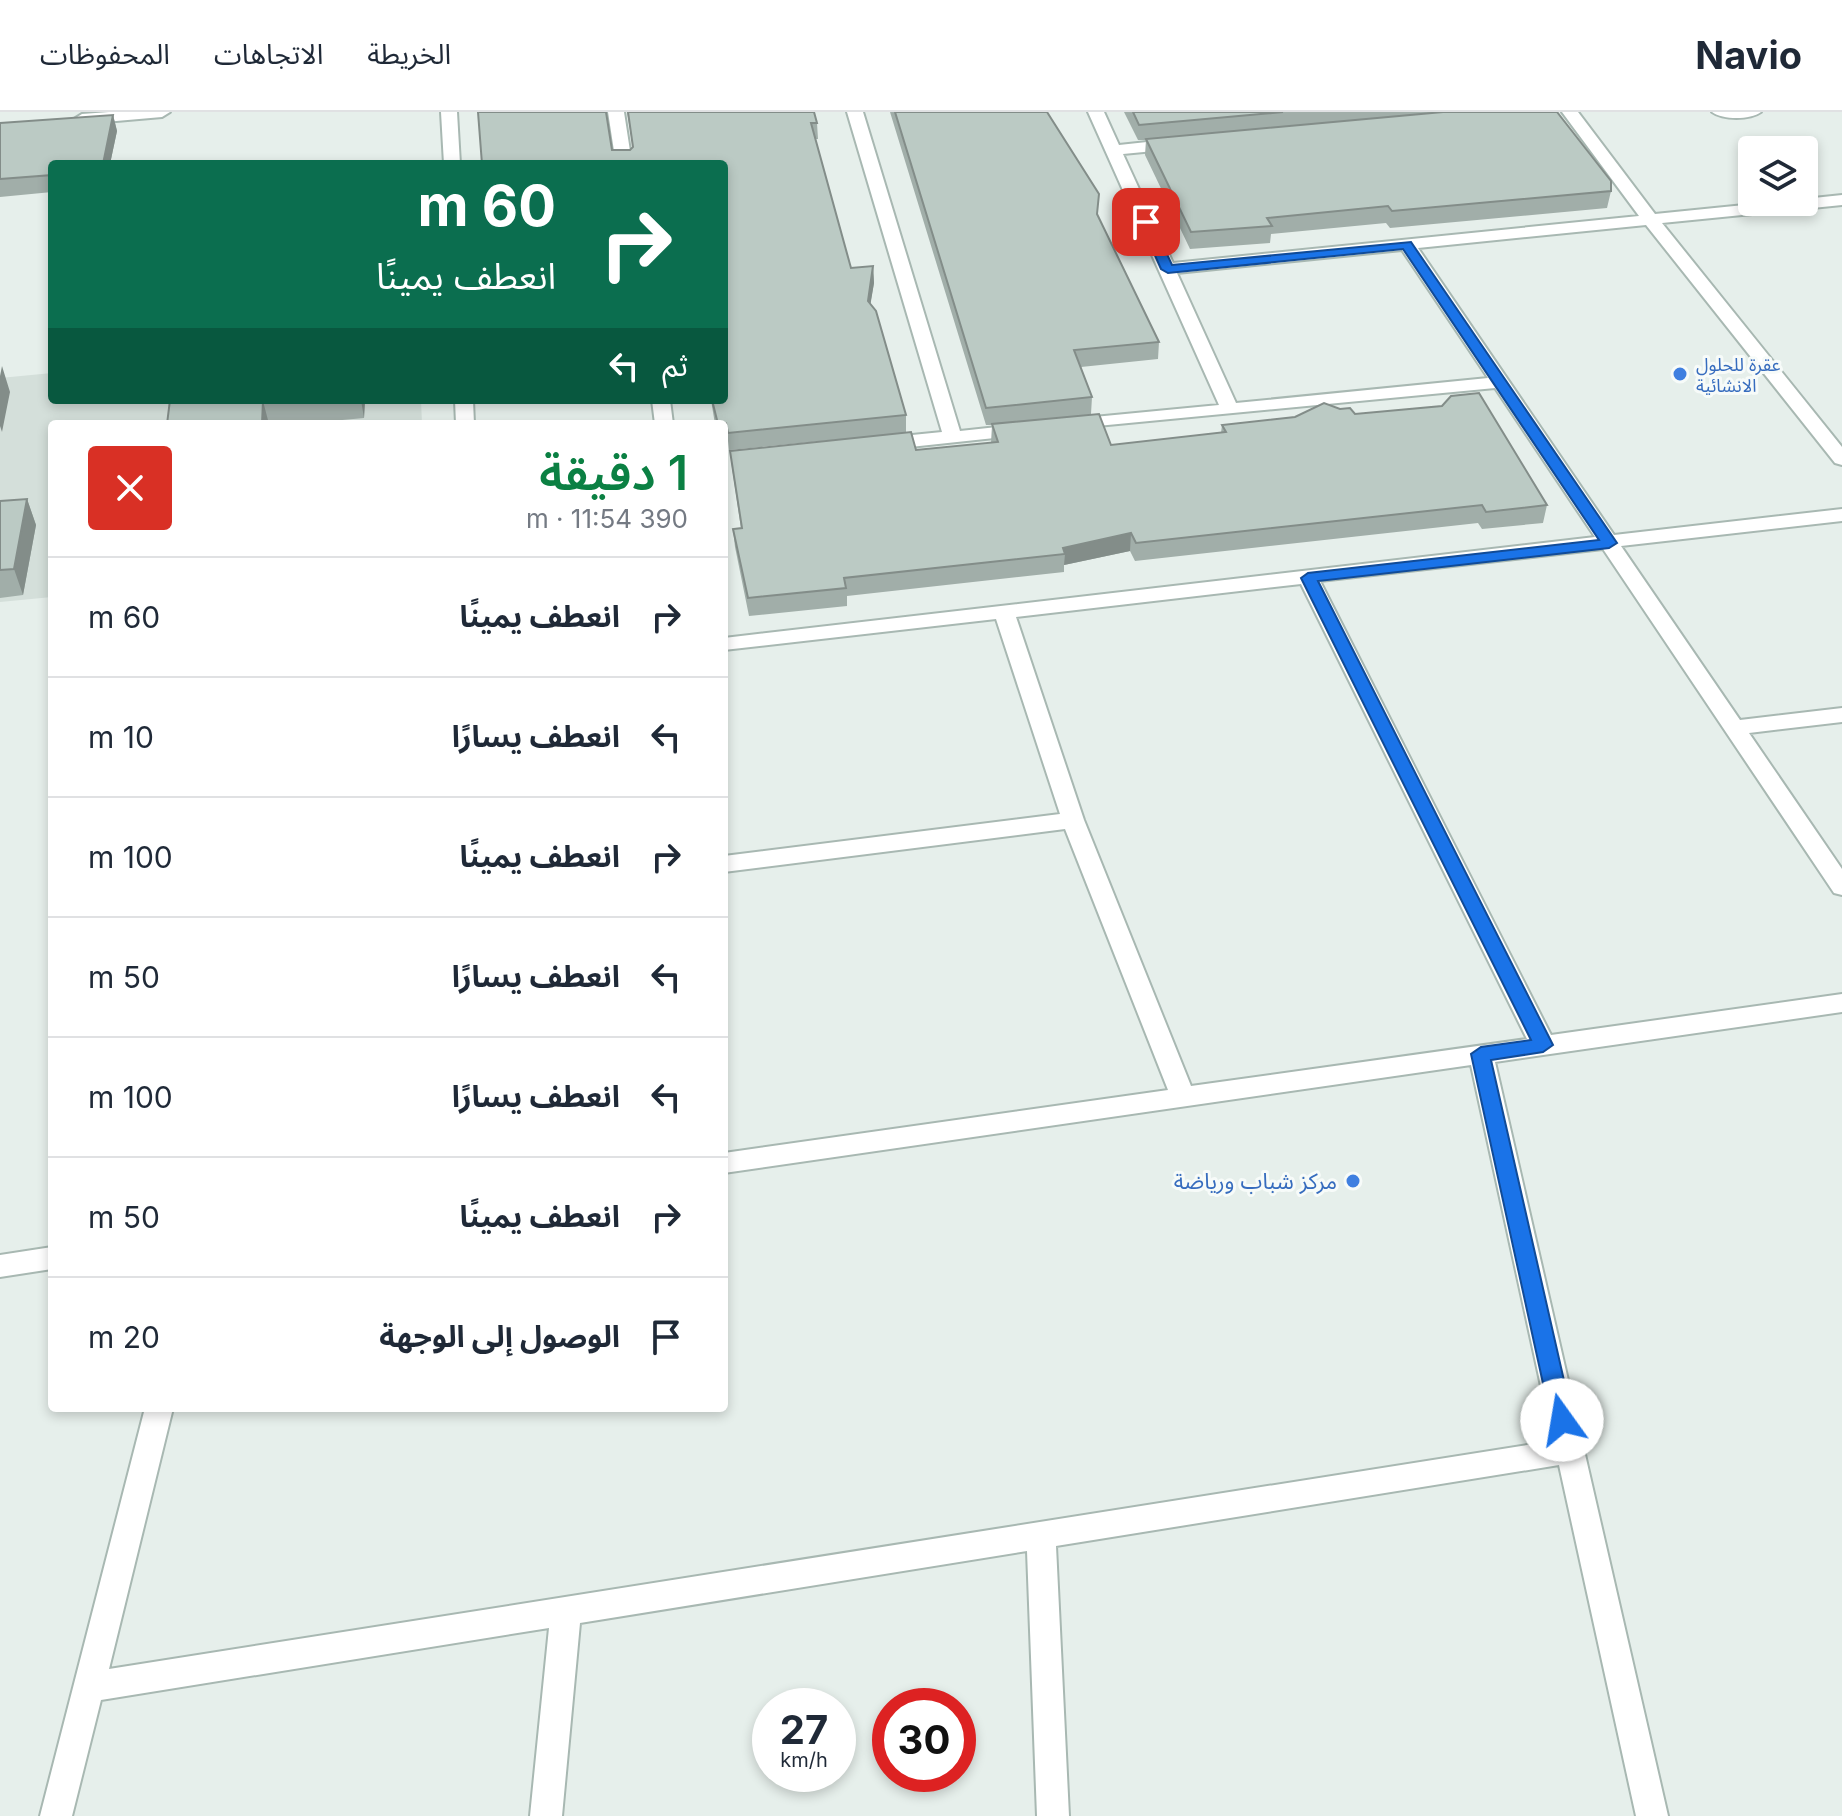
<!DOCTYPE html>
<html lang="ar">
<head>
<meta charset="utf-8">
<style>
  :root { --surface:#fff; --page:#f6f6f7; --text:#1f2937; --muted:#747a83; --line:#e0e1e3; --accent:#0b8043 }
  body { margin:0; font-family:Inter,"Noto Sans Arabic",sans-serif; background:var(--page); color:var(--text); direction:rtl; height:100vh; display:flex; flex-direction:column; font-size:30px; white-space:nowrap }
  * { box-sizing:border-box; margin:0 }
  p { font-size:26px; color:var(--muted) }
  .icon { flex:none; width:44px; height:44px; fill:none; stroke:currentColor; stroke-width:2; stroke-linecap:round; stroke-linejoin:round }
  .map { position:relative; flex:1; overflow:hidden; direction:ltr }
  .details { position:absolute; left:48px; top:308px; width:680px; height:992px; display:flex; flex-direction:column; background:var(--surface); border-radius:8px; box-shadow:0 4px 12px #0003; direction:rtl }
  .details>* { flex:none }
  .hud { position:absolute; left:48px; top:48px; width:680px; height:244px; border-radius:8px; box-shadow:0 4px 12px #0003; direction:rtl; background:#0b6e4f; color:#fff; overflow:hidden }
  .fabs { position:absolute; left:1738px; top:24px; display:grid; gap:16px }
  .fabs a { display:grid; place-items:center; width:80px; height:80px; border-radius:8px; background:var(--surface); box-shadow:0 4px 12px #0003; font-size:40px }
  .speed { position:absolute; left:752px; top:1576px; display:flex; gap:16px; font-size:40px; font-weight:700; text-align:center }
  .speed>* { display:grid; place-content:center; width:104px; height:104px; border-radius:50%; background:var(--surface); box-shadow:0 4px 12px #0003; line-height:1 }
  .speed small { font-size:20px; font-weight:400 }
  .speed .limit { border:12px solid #d22; background:#fff; color:#111 }
  .pin { position:absolute; display:grid; place-items:center; width:68px; height:68px; color:#fff; margin:-34px; border-radius:16px; box-shadow:0 4px 12px #0006 }
  .me { position:absolute; width:88px; margin:-44px; rotate:347deg; stroke-linejoin:round; filter:drop-shadow(0 0 6px #0008) }
  .turn { display:flex; align-items:center; gap:28px; height:168px; padding:0 40px; font-size:36px }
  .turn .icon { width:104px; height:104px; stroke-width:2.5 }
  .turn b { display:block; font-size:56px; line-height:68px }
  .then { display:flex; align-items:center; height:76px; padding:0 40px; background:#0003; gap:16px; font-size:30px }
  .round { display:grid; place-items:center; flex:none; width:84px; height:84px; border-radius:8px; background:var(--page) }
  .headline { display:flex; align-items:center; justify-content:space-between; height:136px; padding:0 40px }
  h1 { font-size:48px; font-weight:600; line-height:60px; color:var(--accent) }
  ul { padding:0; list-style:none }
  li { display:flex; align-items:center; gap:24px; height:120px; padding:0 40px; border-top:2px solid var(--line) }
  li div { flex:1 }
  li b { display:block; font-size:30px }
  li em { font-style:normal }
  header { display:flex; align-items:center; gap:48px; box-sizing:border-box; height:112px; padding:0 40px; background:var(--surface); border-bottom:2px solid var(--line) }
  header strong { font-size:38px }
  nav { display:flex; gap:44px; margin-inline-start:auto; font-size:28px }
  .map>svg:first-child { display:block }
  .built { fill:#d4dfda }
  .lines { fill:none; stroke-linecap:round; stroke-linejoin:round }
  .minor-casing { stroke:#a8b8b2; stroke-width:4 }
  .minor { fill:#fff; fill-rule:evenodd }
  .wall { fill:#a1aea9 }
  .shaded-wall { fill:#838d89 }
  .building { fill:#bbcac4; stroke:#838d89; stroke-width:2 }
  .route { fill:#1a73e8; stroke:#114b97; stroke-width:2 }
  .shop-dot { fill:#3f7fe0; stroke:#f7fbf9; stroke-width:3 }
  .labels { text-anchor:middle; dominant-baseline:central; stroke-width:6; stroke-linejoin:round; paint-order:stroke }
  .far-shop-label { font-size:18px; fill:#366cbe; stroke:#f7fbf9; text-anchor:start }
  .shop-label { font-size:22px; fill:#366cbe; stroke:#f7fbf9; text-anchor:end }
</style>
</head>
<body>
<header>
<strong>Navio</strong>
<nav><a>الخريطة</a><a>الاتجاهات</a><a>المحفوظات</a></nav>
</header>
<div class="map">
<svg width="1842" height="1704" viewBox="0 0 1842 1704">
  <rect width="100%" height="100%" fill="#e6efeb"/>
  <path class="built" d="M52,261V288H421L422,312H52V485L0,490V266Z"/>
  <g class="lines">
    <g class="minor-casing">
      <path id="minor" d="M109,0H170L162,5L82,12L74,7L82,2Z
        M441,0H457L460,52H444Z
        M608,0H624L632,52H616Z
        M847,0H863L960,319L1024,312L1033,318L1031,322L882,338L873,332L882,326L942,320Z
        M1088,0H1104L1119,33L1175,27L1183,32L1175,37L1123,42L1173,151L1639,104L1562,0H1578L1655,102L1774,90H1804V87L1842,83V93L1662,111L1842,335V353L1835,351L1646,113L1418,136L1614,423L1842,397V409L1621,434L1740,608L1842,596V610L1749,621L1842,757V783L1834,781L1603,437L1320,469L1551,923L1842,882V900L1495,950L1668,1704H1636L1559,1353L1056,1434L1069,1704H1037L1027,1439L580,1511L562,1704H530L549,1516L101,1588L72,1704H40L145,1296H173L109,1557L1553,1329L1471,953L724,1061V1041L1168,978L1065,717L724,760V744L1060,702L996,507L724,538V526L1595,425L1495,276L1066,317L1064,313L1073,307L1219,293ZM1402,138L1488,266L1236,291L1177,161ZM1301,472L1527,927L1191,974L1084,708L1016,505Z
        M1712,0H1761C1750,8 1723,8 1712,0Z
        M455,288H473L474,312H456Z
        M652,288H670L673,312H655Z
        M52,1135V1157L0,1165V1143Z"/>
    </g>
    <use href="#minor" class="minor"/>
  </g>
  <path class="wall" d="M627,0H814L817,11L818,27H815L851,156L873,154L874,171L870,193L906,303V321L729,338L728,329H724V312H715L711,288H724V52L612,38H630L633,36Z
    M890,0H1047L1159,230L1158,247L1081,255L1092,285L1091,302L1111,333L1221,321L1222,313L1355,302L1547,393L1543,411L1482,417L1478,411L1135,449L1130,439L1064,453V460L847,484V494L749,504L735,435L733,417L741,416L732,356L730,339L916,338L991,331L992,313H986Z
    M1124,0H1557L1611,79L1607,96L1390,116L1386,111L1271,122L1270,131L1190,137L1145,43L1146,28H1138Z
    M113,3L117,19L110,52H52V80L0,85V11Z
    M170,288H365L364,306L299,312H167Z
    M27,387L36,413L23,483L0,486V389Z"/>
  <path class="shaded-wall" d="M113,3L117,19L110,52H103Z
    M873,154L874,171L868,207V189Z
    M2,254L10,280L2,320L0,314V264Z
    M361,288H365L364,306Z
    M263,289L269,312H262Z
    M27,387L36,413L23,483L14,457Z
    M1131,421L1130,439L1064,453L1065,442L1063,436Z"/>
  <path class="building" d="M478,0H606L612,38H630L633,35L628,0H814L817,11H811L851,156L873,154L868,189L876,199L906,303L728,321L726,311L718,312L712,288H724V52H482Z
    M895,0H1047L1099,82L1097,102L1159,230L1074,238L1092,285L986,296Z
    M1133,0H1283L1139,13Z
    M1443,0H1557L1611,69V79L1392,99L1388,94L1267,106L1272,114L1191,120L1146,27Z
    M113,3L103,52H52V63L0,67V11Z
    M1479,281L1547,393L1486,400L1482,393L1136,431L1131,421L1063,436L1065,442L844,466L846,476L748,486L733,417L742,416L730,339L911,320L916,338L998,330L992,312L1099,302L1111,333L1226,320L1222,313L1295,305L1324,291L1340,297L1350,296L1355,302L1442,294L1451,284Z
    M170,288H273L263,289L262,312H167Z
    M27,387L14,457L0,458V389Z"/>
  <path class="route" d="M1146,106L1152,110L1172,153L1411,130L1617,431L1609,436L1318,469L1553,933L1543,940L1491,948L1573,1308L1569,1315L1562,1317L1554,1315L1551,1308L1471,942L1481,935L1531,928L1301,466L1308,461L1599,428L1403,137L1168,161L1161,157L1140,110Z"/>
  <g class="shop-dot">
    <circle cx="1680" cy="262" r="8"/>
    <circle cx="1353" cy="1069" r="8"/>
  </g>
  <g class="labels">
    <g class="far-shop-label">
      <text x="1696" y="252">عقرة للحلول<tspan x="1696" dy="21">الانشائیة</tspan></text>
    </g>
    <g class="shop-label">
      <text x="1337" y="1069">مركز شباب ورياضة</text>
    </g>
  </g>
</svg>
<div class="fabs">
<a><svg class="icon" aria-label="layers" viewBox="0 0 24 24"><path d="M12 4l9 5-9 5-9-5zM3 14l9 5 9-5"/></svg></a>
</div>
<div class="speed"><div>27<small>km/h</small></div><div class="limit">30</div></div>
<div class="pin" style="left:1146px;top:110px;background:#d93025"><svg class="icon" aria-label="arrive" viewBox="0 0 24 24"><path d="M6 21V4h12l-3 4 3 4H6"/></svg></div>
<svg class="me" style="left:1562px;top:1308px" viewBox="-20 -20 40 40"><circle r="19" fill="#fff"/><path d="M0-13L10 11 0 6-10 11z" fill="#1a73e8"/></svg>
<div class="hud">
<div class="turn"><svg class="icon" aria-label="right" viewBox="0 0 24 24"><path d="M7 20v-9h11M14 6l5 5-5 5"/></svg><div><b>60 m</b>انعطف يمينًا</div></div>
<div class="then">ثم<svg class="icon" aria-label="left" viewBox="0 0 24 24"><path d="M17 20v-9H6M10 6l-5 5 5 5"/></svg></div>
</div>
<section class="details">
<div class="headline"><div><h1>1 دقيقة</h1><p>390 m · 11:54</p></div><a class="round" style="background:#d93025;color:#fff"><svg class="icon" aria-label="close" viewBox="0 0 24 24"><path d="M6 6l12 12M18 6L6 18"/></svg></a></div>
<ul>
<li><svg class="icon" aria-label="right" viewBox="0 0 24 24"><path d="M7 20v-9h11M14 6l5 5-5 5"/></svg><div><b>انعطف يمينًا</b></div><em>60 m</em></li>
<li><svg class="icon" aria-label="left" viewBox="0 0 24 24"><path d="M17 20v-9H6M10 6l-5 5 5 5"/></svg><div><b>انعطف يسارًا</b></div><em>10 m</em></li>
<li><svg class="icon" aria-label="right" viewBox="0 0 24 24"><path d="M7 20v-9h11M14 6l5 5-5 5"/></svg><div><b>انعطف يمينًا</b></div><em>100 m</em></li>
<li><svg class="icon" aria-label="left" viewBox="0 0 24 24"><path d="M17 20v-9H6M10 6l-5 5 5 5"/></svg><div><b>انعطف يسارًا</b></div><em>50 m</em></li>
<li><svg class="icon" aria-label="left" viewBox="0 0 24 24"><path d="M17 20v-9H6M10 6l-5 5 5 5"/></svg><div><b>انعطف يسارًا</b></div><em>100 m</em></li>
<li><svg class="icon" aria-label="right" viewBox="0 0 24 24"><path d="M7 20v-9h11M14 6l5 5-5 5"/></svg><div><b>انعطف يمينًا</b></div><em>50 m</em></li>
<li><svg class="icon" aria-label="arrive" viewBox="0 0 24 24"><path d="M6 21V4h12l-3 4 3 4H6"/></svg><div><b>الوصول إلى الوجهة</b></div><em>20 m</em></li>
</ul>
</section>
</div>
</body>
</html>
